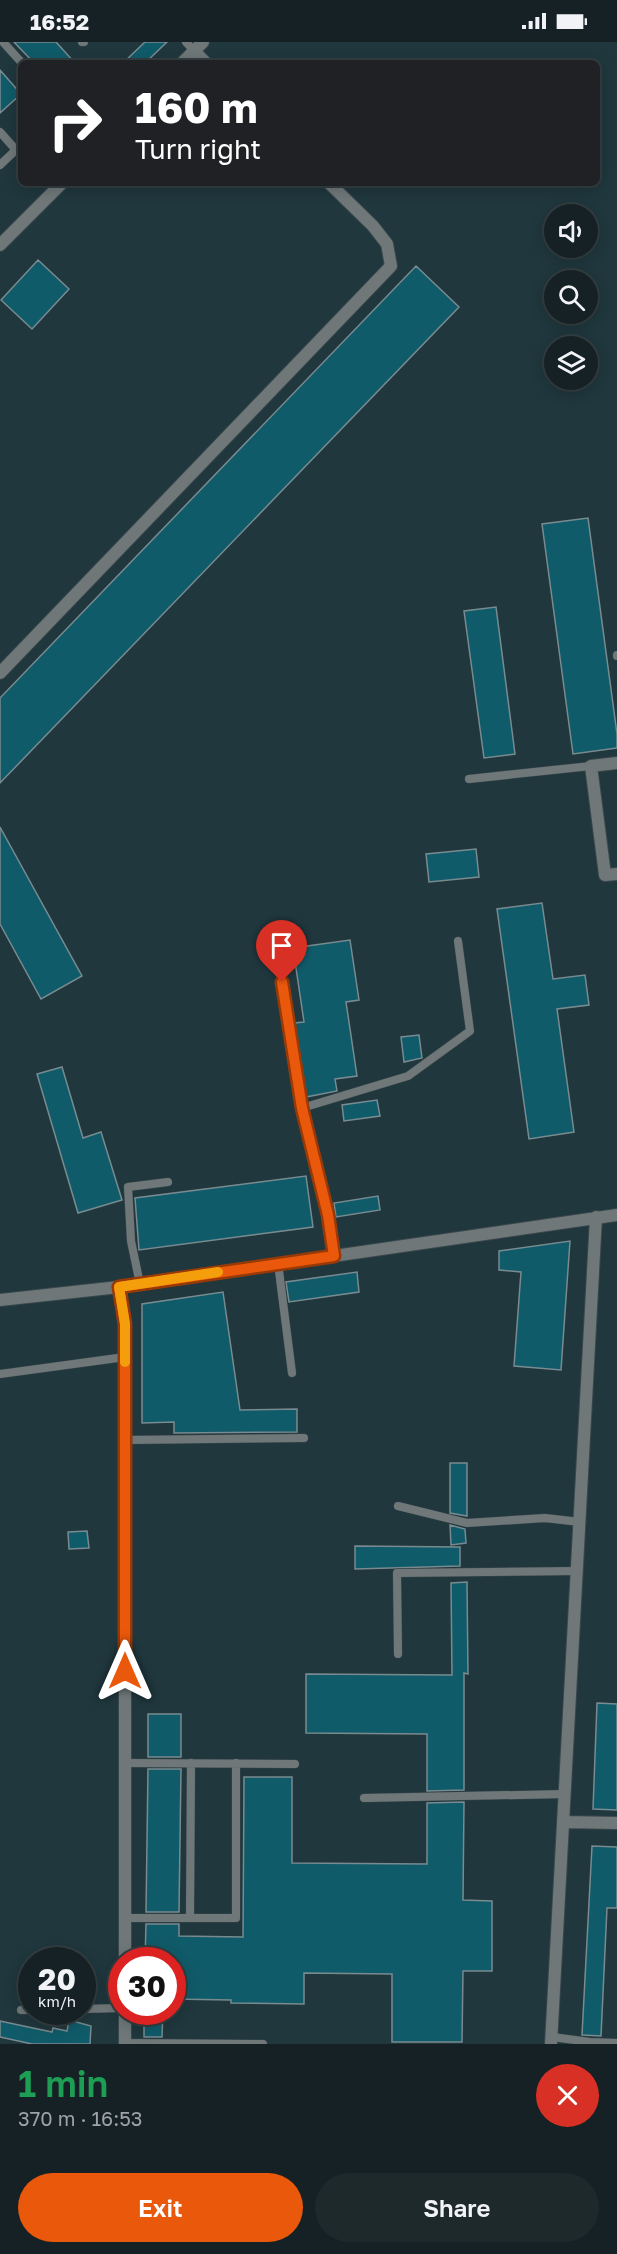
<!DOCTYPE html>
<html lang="en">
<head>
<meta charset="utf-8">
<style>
  :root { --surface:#152124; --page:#1e292c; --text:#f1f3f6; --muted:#9da3a6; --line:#343e41; --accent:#ea580c }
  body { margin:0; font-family:"Golos Text",sans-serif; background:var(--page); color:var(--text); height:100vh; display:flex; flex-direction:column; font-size:22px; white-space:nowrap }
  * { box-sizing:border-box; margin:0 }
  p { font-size:20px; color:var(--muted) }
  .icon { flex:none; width:33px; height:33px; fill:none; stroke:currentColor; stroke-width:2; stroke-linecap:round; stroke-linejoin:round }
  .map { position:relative; height:2002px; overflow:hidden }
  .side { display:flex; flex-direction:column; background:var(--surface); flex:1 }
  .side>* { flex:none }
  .top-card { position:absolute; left:18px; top:18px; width:582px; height:126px; border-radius:9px; box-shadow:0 3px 15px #0003,0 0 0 2px var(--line); background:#202124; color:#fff; overflow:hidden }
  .tools { position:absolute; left:544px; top:162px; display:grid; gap:12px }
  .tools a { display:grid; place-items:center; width:54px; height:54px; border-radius:50%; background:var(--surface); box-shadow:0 3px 15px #0003,0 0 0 2px var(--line); font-size:30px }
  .speed { position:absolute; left:18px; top:1905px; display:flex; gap:12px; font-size:30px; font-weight:700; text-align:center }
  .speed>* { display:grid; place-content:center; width:78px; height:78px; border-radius:50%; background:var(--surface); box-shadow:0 3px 15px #0003,0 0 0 2px var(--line); line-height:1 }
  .speed small { font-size:15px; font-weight:400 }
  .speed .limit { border:9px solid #d22; background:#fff; color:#111 }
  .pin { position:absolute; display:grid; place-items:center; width:51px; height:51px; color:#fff; margin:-62px -26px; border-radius:50% 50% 50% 0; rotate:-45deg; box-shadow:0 0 6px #0007 }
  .pin .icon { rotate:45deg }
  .me { position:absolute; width:66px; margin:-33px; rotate:0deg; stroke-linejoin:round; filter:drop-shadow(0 0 4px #0008) }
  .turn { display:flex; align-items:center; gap:21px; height:126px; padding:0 18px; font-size:27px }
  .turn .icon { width:78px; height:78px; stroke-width:2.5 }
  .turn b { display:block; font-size:42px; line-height:51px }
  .round { display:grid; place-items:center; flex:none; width:63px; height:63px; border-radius:32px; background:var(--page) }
  .summary { display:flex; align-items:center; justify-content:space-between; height:102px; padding:0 18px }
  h1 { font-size:36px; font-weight:600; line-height:45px; color:#1e9e55 }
  .cta { display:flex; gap:12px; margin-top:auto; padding:12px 18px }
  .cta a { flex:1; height:69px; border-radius:36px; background:var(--accent); color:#fff; font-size:24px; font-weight:600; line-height:69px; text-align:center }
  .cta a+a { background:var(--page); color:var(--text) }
  .status { display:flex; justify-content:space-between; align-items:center; height:42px; padding:0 30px; background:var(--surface); direction:ltr }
  .status svg { height:16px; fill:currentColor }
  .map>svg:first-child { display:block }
  .built { fill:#1f373d; fill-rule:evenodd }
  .building { fill:#105b69; stroke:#798b90; stroke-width:1.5 }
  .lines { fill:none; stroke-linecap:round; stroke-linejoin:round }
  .service-casing { stroke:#39484c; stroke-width:9 }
  .minor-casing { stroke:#39484c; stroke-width:14 }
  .tertiary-casing { stroke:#39484c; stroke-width:14 }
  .service { stroke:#6f7779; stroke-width:8 }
  .minor { stroke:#6f7779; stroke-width:12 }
  .tertiary { stroke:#6f7779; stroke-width:12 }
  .route-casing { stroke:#983908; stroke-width:15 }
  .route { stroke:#ea580c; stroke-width:10 }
  .slow { stroke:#f59e0b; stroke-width:10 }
</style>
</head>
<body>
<div class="status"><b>16:52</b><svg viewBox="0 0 49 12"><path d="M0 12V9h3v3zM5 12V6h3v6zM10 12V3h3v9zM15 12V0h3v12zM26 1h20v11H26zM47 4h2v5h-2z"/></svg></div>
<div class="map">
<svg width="617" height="2002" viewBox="0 0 617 2002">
  <rect width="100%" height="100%" fill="#1c2c30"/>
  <path class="built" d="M0,0H617V2002H0ZM21,21H597V141H21ZM555,172H588V206H555ZM555,238H588V272H555ZM555,304H588V338H555ZM32,1918H82V1970H32ZM122,1918H172V1970H122Z"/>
  <path class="building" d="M14,0H56L75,21H34Z
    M145,0H167L145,21H123Z
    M0,28L21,52L0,71Z
    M38,218L69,247L32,287L1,258Z
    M416,224L459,265L0,741V656Z
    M588,476L617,692V706L573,712L542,482Z
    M496,565L515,712L484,716L464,569Z
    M0,785L82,934L41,957L0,882Z
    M476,807L479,835L429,840L426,812Z
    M542,861L553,937L585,933L589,963L557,967L574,1090L529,1097L497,867Z
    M350,898L359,958L346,960L357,1034L335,1037L337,1049L306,1055L294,981L304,980L293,906Z
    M419,993L422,1016L404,1020L401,995Z
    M62,1025L83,1096L101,1090L122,1158L78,1171L37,1032Z
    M377,1058L380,1074L344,1079L342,1063Z
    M306,1134L313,1185L139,1208L135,1156Z
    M378,1154L380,1168L336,1175L334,1161Z
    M570,1199L561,1328L514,1324L521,1230L499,1228V1209Z
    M357,1230L359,1250L289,1260L286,1240Z
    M223,1250L240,1368L297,1367V1390L174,1391V1380L142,1381V1262Z
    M450,1421H467V1474L450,1471Z
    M450,1483L465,1487L466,1501L451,1503Z
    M87,1489L89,1506L69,1507L68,1490Z
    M355,1504L460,1505V1524L355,1527Z
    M467,1540L468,1632L464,1631V1748L427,1749V1692L306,1691V1632L452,1633L451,1541Z
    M597,1661L617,1662V1768L593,1767Z
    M148,1672H181V1715H148Z
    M148,1727H181L179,1870H146Z
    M244,1735H292V1821L427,1822V1761L464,1760L463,1858L492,1859V1929H463L462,2000H392V1932L304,1931V1962L231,1961V1958L172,1957V1918H145L146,1882H179V1894L243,1895Z
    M592,1804L617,1805V1866H607L601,1994L582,1993Z
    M144,1970H163L162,1995H144Z
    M69,1978L91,1984L90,2002H32L0,1995V1979L52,1990L53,1986L67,1989Z"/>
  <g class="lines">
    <g class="service-casing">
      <path id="service" d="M3,0L22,21
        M82,0H84
        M186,0L194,9
        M0,90L16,108
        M0,123L21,103
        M617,613V614
        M469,737L591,724
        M275,898L302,1066
        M334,1213L328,1173L302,1066L408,1034L470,989L458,899
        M278,1221L292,1331
        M140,1242L131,1199L128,1145L168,1140
        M0,1332L125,1315
        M125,1398L304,1396
        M398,1464L467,1481L545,1476L580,1480
        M398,1612L397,1531L578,1529
        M125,1721L295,1722
        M364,1756L566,1752
        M125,1876H236V1721
        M190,1876L191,1721
        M82,1967L122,1966
        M21,1968H32
        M552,1995L590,2000L617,2001
        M125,2001L263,2002"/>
    </g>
    <g class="minor-casing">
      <path id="minor" d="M194,9L206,21
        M0,631L391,224L387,202L373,184L329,141
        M617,721L591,724L605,833L617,832
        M119,1245L125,1282V1918
        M0,1258L119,1245L617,1173
        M565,1780L617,1781
        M125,2002V1970
        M551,2002L596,1175"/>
    </g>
    <g class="tertiary-casing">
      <path id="tertiary" d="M182,21L203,0
        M0,203L62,141"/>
    </g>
    <use href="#service" class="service"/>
    <use href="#minor" class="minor"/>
    <use href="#tertiary" class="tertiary"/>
  </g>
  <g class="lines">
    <g class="route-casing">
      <path id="route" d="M125,1629V1282L119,1245L334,1214L328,1173L302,1066L282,940"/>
    </g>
    <use href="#route" class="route"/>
    <path class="slow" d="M125,1320V1282L119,1245L218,1230"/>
  </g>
</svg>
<div class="tools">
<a><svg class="icon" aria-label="sound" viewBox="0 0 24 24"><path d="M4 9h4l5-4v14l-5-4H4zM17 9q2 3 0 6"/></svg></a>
<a><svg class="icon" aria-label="search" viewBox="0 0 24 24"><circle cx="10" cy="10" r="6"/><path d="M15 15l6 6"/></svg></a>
<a><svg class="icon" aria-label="layers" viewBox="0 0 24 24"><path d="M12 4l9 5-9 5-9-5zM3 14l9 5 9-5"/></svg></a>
</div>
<div class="speed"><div>20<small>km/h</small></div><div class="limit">30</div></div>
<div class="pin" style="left:282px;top:940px;background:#d93025"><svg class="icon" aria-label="arrive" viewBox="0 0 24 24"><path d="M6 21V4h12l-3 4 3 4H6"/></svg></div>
<svg class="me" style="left:125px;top:1629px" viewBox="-20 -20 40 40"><path d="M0-17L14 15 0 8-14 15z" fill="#ea580c" stroke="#fff" stroke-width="4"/></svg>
<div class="top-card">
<div class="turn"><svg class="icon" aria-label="right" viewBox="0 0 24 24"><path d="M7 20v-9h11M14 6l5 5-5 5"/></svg><div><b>160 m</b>Turn right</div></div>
</div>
</div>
<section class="side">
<div class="summary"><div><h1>1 min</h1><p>370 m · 16:53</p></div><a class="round" style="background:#d93025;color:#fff"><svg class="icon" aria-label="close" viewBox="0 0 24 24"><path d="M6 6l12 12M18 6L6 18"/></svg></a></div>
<div class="cta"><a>Exit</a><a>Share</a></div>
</section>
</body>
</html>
